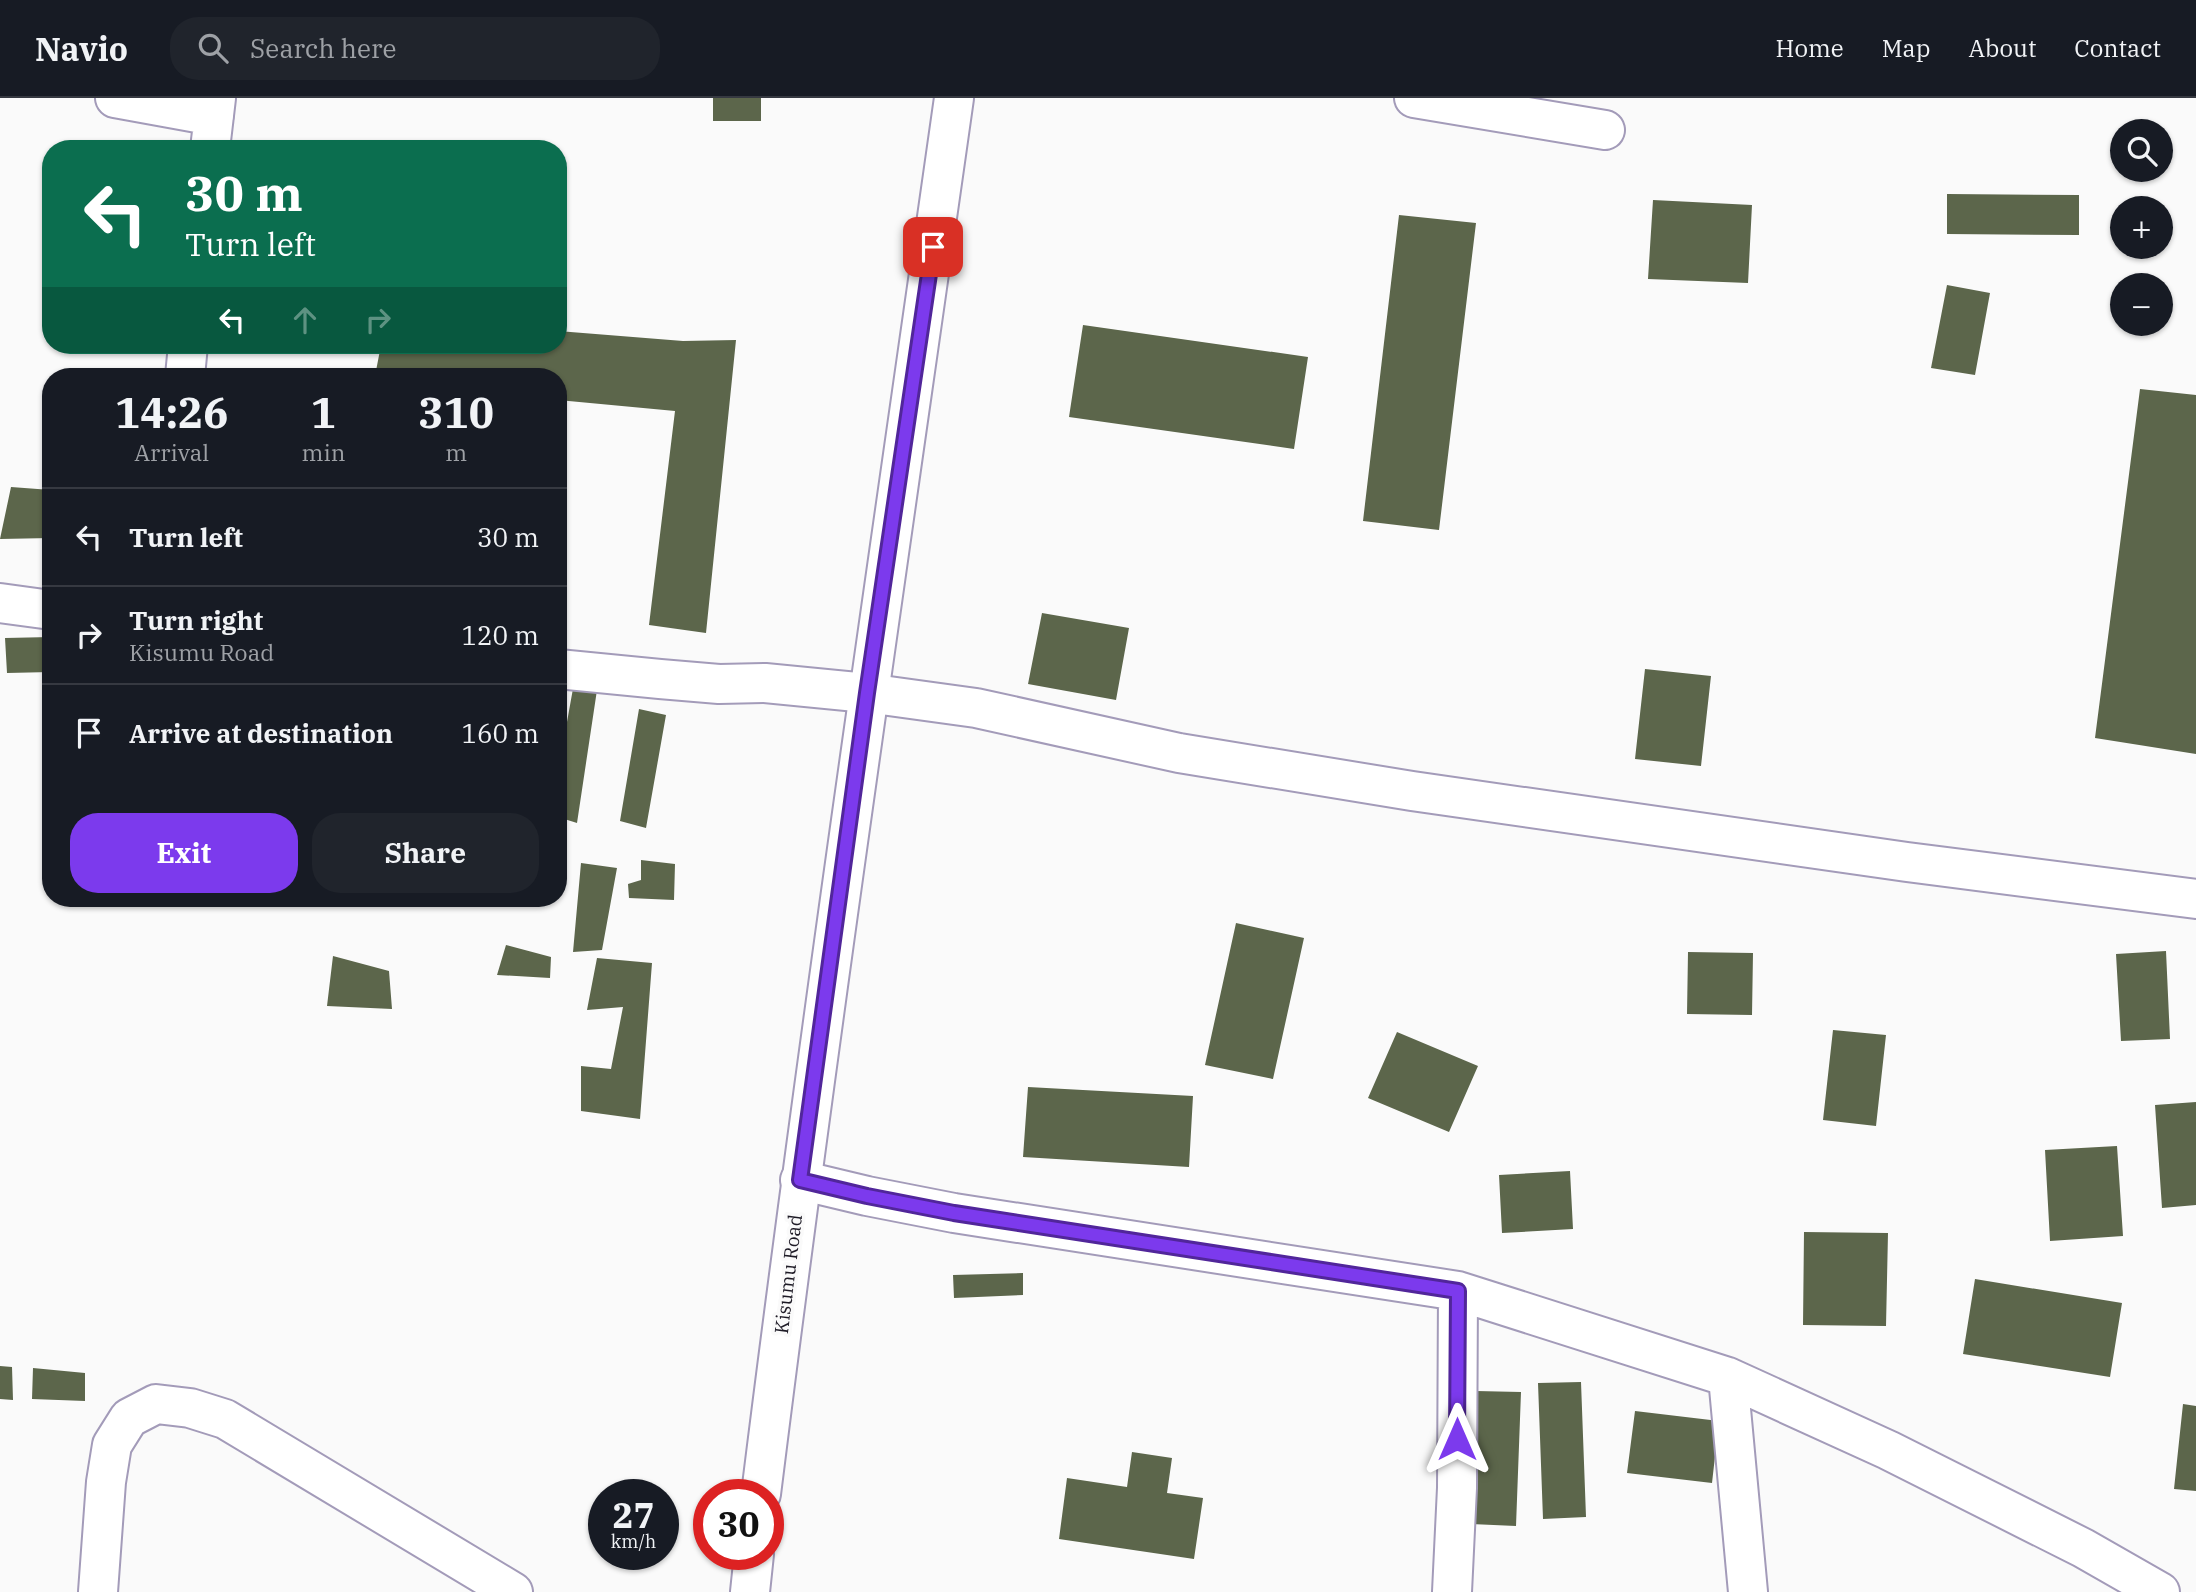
<!DOCTYPE html>
<html lang="en">
<head>
<meta charset="utf-8">
<style>
  :root { --surface:#171b24; --page:#20242c; --text:#f1f3f6; --muted:#9ea1a6; --line:#363941; --accent:#7c3aed }
  body { margin:0; font-family:"IBM Plex Serif",serif; background:var(--page); color:var(--text); height:100vh; display:flex; flex-direction:column; font-size:26px; white-space:nowrap }
  * { box-sizing:border-box; margin:0 }
  p { font-size:23px; color:var(--muted) }
  .icon { flex:none; width:38px; height:38px; fill:none; stroke:currentColor; stroke-width:2; stroke-linecap:round; stroke-linejoin:round }
  .map { position:relative; flex:1; overflow:hidden }
  .sheet { position:absolute; left:42px; top:270px; width:525px; height:539px; display:flex; flex-direction:column; background:var(--surface); border-radius:28px; box-shadow:0 2px 5px #0004 }
  .sheet>* { flex:none }
  .guide { position:absolute; left:42px; top:42px; width:525px; height:214px; border-radius:28px; box-shadow:0 2px 5px #0004; background:#0b6e4f; color:#fff; overflow:hidden }
  .buttons { position:absolute; left:2110px; top:21px; display:grid; gap:14px }
  .buttons a { display:grid; place-items:center; width:63px; height:63px; border-radius:50%; background:var(--surface); box-shadow:0 2px 5px #0004; font-size:35px }
  .speed { position:absolute; left:588px; top:1381px; display:flex; gap:14px; font-size:35px; font-weight:700; text-align:center }
  .speed>* { display:grid; place-content:center; width:91px; height:91px; border-radius:50%; background:var(--surface); box-shadow:0 2px 5px #0004; line-height:1 }
  .speed small { font-size:18px; font-weight:400 }
  .speed .limit { border:10px solid #d22; background:#fff; color:#111 }
  .pin { position:absolute; display:grid; place-items:center; width:60px; height:60px; color:#fff; margin:-30px; border-radius:14px; box-shadow:0 4px 10px #0006 }
  .me { position:absolute; width:77px; margin:-38px; rotate:0deg; stroke-linejoin:round; filter:drop-shadow(0 0 5px #0008) }
  .turn { display:flex; align-items:center; gap:24px; height:147px; padding:0 28px; font-size:32px }
  .turn .icon { width:91px; height:91px; stroke-width:2.5 }
  .turn b { display:block; font-size:49px; line-height:60px }
  .lanes { display:flex; align-items:center; height:66px; padding:0 28px; background:#0003; justify-content:center; gap:35px; direction:ltr }
  .lanes .off { opacity:.35 }
  .eta { display:flex; justify-content:space-evenly; align-items:center; height:119px; text-align:center }
  .eta b { font-size:42px; font-weight:700; line-height:49px }
  .button { display:flex; gap:14px; margin-top:auto; padding:14px 28px }
  .button a { flex:1; height:80px; border-radius:28px; background:var(--accent); color:#fff; font-size:28px; font-weight:700; line-height:80px; text-align:center }
  .button a+a { background:var(--page); color:var(--text) }
  ul { padding:0; list-style:none }
  li { display:flex; align-items:center; gap:21px; height:98px; padding:0 28px; border-top:2px solid var(--line) }
  li div { flex:1 }
  li b { display:block; font-size:26px }
  li em { font-style:normal }
  header { display:flex; align-items:center; gap:42px; box-sizing:border-box; height:98px; padding:0 35px; background:var(--surface); border-bottom:2px solid var(--line) }
  header strong { font-size:33px }
  nav { display:flex; gap:38px; margin-inline-start:auto; font-size:24px }
  .search { width:490px; height:63px; background:var(--page); display:flex; align-items:center; gap:18px; box-sizing:border-box; padding:0 24px; border-radius:28px; color:var(--muted); font-size:26px }
  .map>svg:first-child { display:block }
  .building { fill:#5c664b }
  .lines { fill:none; stroke-linecap:round; stroke-linejoin:round }
  .minor-casing { stroke:#a39bb9; stroke-width:42 }
  .highway-casing { stroke:#a39bb9; stroke-width:42 }
  .minor { stroke:#fff; stroke-width:38 }
  .highway { stroke:#fff; stroke-width:38 }
  .route-casing { stroke:#51269a; stroke-width:18 }
  .route { stroke:#7c3aed; stroke-width:12 }
  .labels { text-anchor:middle; dominant-baseline:central; stroke-width:7; stroke-linejoin:round; paint-order:stroke }
  .street-label { font-size:19px; fill:#1e1b26; stroke:#fafafa }
</style>
</head>
<body>
<header>
<strong>Navio</strong>
<div class="search"><svg class="icon" aria-label="search" viewBox="0 0 24 24"><circle cx="10" cy="10" r="6"/><path d="M15 15l6 6"/></svg>Search here</div>
<nav><a>Home</a><a>Map</a><a>About</a><a>Contact</a></nav>
</header>
<div class="map">
<svg width="2196" height="1494" viewBox="0 0 2196 1494">
  <rect width="100%" height="100%" fill="#fafafa"/>
  <path class="building" d="M713,0H761V23H713Z
    M1947,96L2079,97V137L1947,136Z
    M1653,102L1752,107L1748,185L1648,181Z
    M1399,117L1476,125L1439,432L1363,423Z
    M1947,187L1990,195L1975,277L1931,270Z
    M1083,227L1308,259L1294,351L1069,319Z
    M558,233L683,243L736,242L706,535L649,527L675,313L558,302V278H375L381,247H558Z
    M2140,291L2196,297V656L2095,640Z
    M11,389L51,392V440L0,441Z
    M1042,515L1129,530L1116,602L1028,586Z
    M51,539V574L7,575L5,540Z
    M1645,571L1711,578L1701,668L1635,661Z
    M574,585L597,592L577,725L558,719V674Z
    M639,611L666,617L646,730L620,723Z
    M641,762L675,766L674,802L629,800L628,786L641,782Z
    M581,765L617,770L602,852L573,854Z
    M1236,825L1304,840L1273,981L1205,967Z
    M506,847L551,859L550,880L497,877Z
    M2166,853L2170,941L2121,943L2116,856Z
    M1688,854L1753,855L1752,917L1687,916Z
    M333,858L389,873L392,911L327,908Z
    M597,860L652,865L640,1021L581,1013V968L611,971L623,909L587,912Z
    M1833,932L1886,937L1876,1028L1823,1022Z
    M1397,934L1478,968L1449,1034L1368,1000Z
    M1028,989L1193,998L1189,1069L1023,1059Z
    M2196,1004V1107L2162,1110L2155,1007Z
    M2117,1048L2123,1138L2050,1143L2045,1052Z
    M1570,1073L1573,1131L1502,1135L1499,1077Z
    M1804,1134L1888,1135L1886,1228L1803,1227Z
    M1023,1175V1197L954,1200L953,1177Z
    M1975,1181L2122,1205L2110,1279L1963,1256Z
    M0,1268L12,1269L13,1302L0,1301Z
    M33,1270L85,1275V1303L32,1301Z
    M1581,1284L1586,1419L1543,1421L1538,1285Z
    M1476,1293L1521,1294L1516,1428L1471,1426Z
    M2183,1306L2196,1308V1393L2174,1391Z
    M1635,1313L1719,1323L1712,1385L1627,1375Z
    M1132,1354L1172,1360L1167,1395L1203,1400L1194,1461L1059,1441L1067,1380L1127,1389Z"/>
  <g class="lines">
    <g class="minor-casing">
      <path id="minor" d="M115,0L214,18
        M1414,0L1605,32
        M210,51L216,0
        M185,278L188,247
        M0,505L51,512
        M558,571L660,581L719,586L765,585L867,595L976,610L1179,655L1412,693L1907,764L2196,801
        M800,1082L867,1098L954,1115L1458,1193L1728,1279L1888,1352L2083,1450L2160,1494
        M1728,1279L1748,1494
        M98,1494L106,1384L112,1347L129,1320L156,1306L190,1310L225,1321L513,1494
        M1452,1494L1457,1390L1458,1193"/>
    </g>
    <g class="highway-casing">
      <path id="highway" d="M761,1396C819,930 888,465 954,0
        M750,1494L754,1456"/>
    </g>
    <use href="#minor" class="minor"/>
    <use href="#highway" class="highway"/>
  </g>
  <g class="lines">
    <g class="route-casing">
      <path id="route" d="M933,149L867,595L800,1082L867,1098L954,1115L1458,1193L1457,1341"/>
    </g>
    <use href="#route" class="route"/>
  </g>
  <g class="labels">
    <g class="street-label">
      <text transform="translate(788 1176) rotate(-83)">Kisumu Road</text>
    </g>
  </g>
</svg>
<div class="buttons">
<a><svg class="icon" aria-label="search" viewBox="0 0 24 24"><circle cx="10" cy="10" r="6"/><path d="M15 15l6 6"/></svg></a>
<a>+</a>
<a>−</a>
</div>
<div class="speed"><div>27<small>km/h</small></div><div class="limit">30</div></div>
<div class="pin" style="left:933px;top:149px;background:#d93025"><svg class="icon" aria-label="arrive" viewBox="0 0 24 24"><path d="M6 21V4h12l-3 4 3 4H6"/></svg></div>
<svg class="me" style="left:1457px;top:1341px" viewBox="-20 -20 40 40"><path d="M0-17L14 15 0 8-14 15z" fill="#7c3aed" stroke="#fff" stroke-width="4"/></svg>
<div class="guide">
<div class="turn"><svg class="icon" aria-label="left" viewBox="0 0 24 24"><path d="M17 20v-9H6M10 6l-5 5 5 5"/></svg><div><b>30 m</b>Turn left</div></div>
<div class="lanes"><svg class="icon" aria-label="left" viewBox="0 0 24 24"><path d="M17 20v-9H6M10 6l-5 5 5 5"/></svg><svg class="icon off" aria-label="ahead" viewBox="0 0 24 24"><path d="M12 20V5M6 11l6-6 6 6"/></svg><svg class="icon off" aria-label="right" viewBox="0 0 24 24"><path d="M7 20v-9h11M14 6l5 5-5 5"/></svg></div>
</div>
<section class="sheet">
<div class="eta">
<div><b>14:26</b><p>Arrival</p></div>
<div><b>1</b><p>min</p></div>
<div><b>310</b><p>m</p></div>
</div>
<ul>
<li><svg class="icon" aria-label="left" viewBox="0 0 24 24"><path d="M17 20v-9H6M10 6l-5 5 5 5"/></svg><div><b>Turn left</b></div><em>30 m</em></li>
<li><svg class="icon" aria-label="right" viewBox="0 0 24 24"><path d="M7 20v-9h11M14 6l5 5-5 5"/></svg><div><b>Turn right</b><p>Kisumu Road</p></div><em>120 m</em></li>
<li><svg class="icon" aria-label="arrive" viewBox="0 0 24 24"><path d="M6 21V4h12l-3 4 3 4H6"/></svg><div><b>Arrive at destination</b></div><em>160 m</em></li>
</ul>
<div class="button"><a>Exit</a><a>Share</a></div>
</section>
</div>
</body>
</html>
